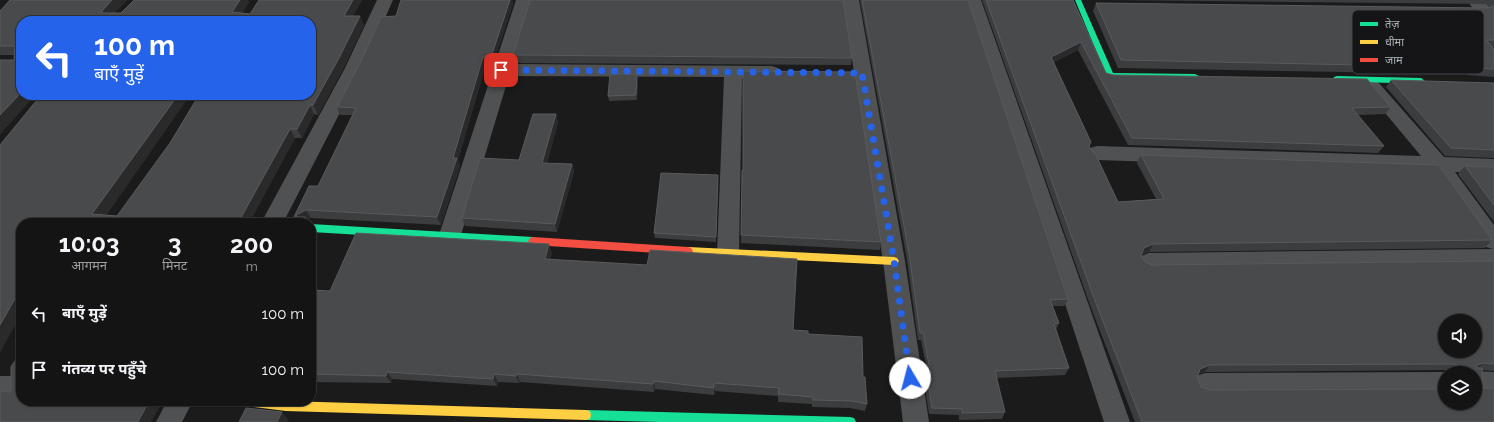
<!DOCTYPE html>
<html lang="hi">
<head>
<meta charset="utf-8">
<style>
  :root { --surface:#141414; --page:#1d1d1d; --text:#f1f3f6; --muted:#9d9ea0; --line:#333334 }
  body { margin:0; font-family:Raleway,"Noto Sans Devanagari",sans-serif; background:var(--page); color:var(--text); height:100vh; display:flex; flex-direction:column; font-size:15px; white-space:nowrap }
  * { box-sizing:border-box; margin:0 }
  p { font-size:13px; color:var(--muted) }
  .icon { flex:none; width:22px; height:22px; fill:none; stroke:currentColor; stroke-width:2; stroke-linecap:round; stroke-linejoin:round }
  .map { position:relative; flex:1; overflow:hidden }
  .sheet { position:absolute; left:16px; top:218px; width:300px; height:188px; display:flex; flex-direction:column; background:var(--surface); border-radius:16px; box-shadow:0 1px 3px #0004,0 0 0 1px var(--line) }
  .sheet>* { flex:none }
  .guide { position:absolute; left:16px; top:16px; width:300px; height:84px; border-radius:16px; box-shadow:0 1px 3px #0004,0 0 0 1px var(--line); background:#2563eb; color:#fff; overflow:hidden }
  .fabs { position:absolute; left:1438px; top:314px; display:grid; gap:8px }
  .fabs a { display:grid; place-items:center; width:44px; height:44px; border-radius:50%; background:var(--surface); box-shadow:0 1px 3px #0004,0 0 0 1px var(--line); font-size:20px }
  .pin { position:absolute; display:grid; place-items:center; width:34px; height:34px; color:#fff; margin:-17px; border-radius:8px; box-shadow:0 2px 6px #0006 }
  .me { position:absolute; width:44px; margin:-22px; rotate:352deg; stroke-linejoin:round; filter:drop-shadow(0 0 3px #0008) }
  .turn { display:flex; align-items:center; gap:14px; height:84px; padding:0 12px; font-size:18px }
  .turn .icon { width:52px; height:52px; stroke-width:2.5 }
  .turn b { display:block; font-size:28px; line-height:34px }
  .eta { display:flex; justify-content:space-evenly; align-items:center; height:68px; text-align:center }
  .eta b { font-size:24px; font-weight:700; line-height:28px }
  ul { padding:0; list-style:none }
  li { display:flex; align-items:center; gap:12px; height:56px; padding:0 12px }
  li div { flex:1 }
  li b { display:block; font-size:15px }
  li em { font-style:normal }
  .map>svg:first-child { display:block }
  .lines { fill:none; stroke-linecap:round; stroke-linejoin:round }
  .street { fill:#4f5153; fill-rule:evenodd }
  .fast { fill:#16e098; fill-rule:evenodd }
  .slow { fill:#ffcf43; fill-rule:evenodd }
  .jam { fill:#f24e42; fill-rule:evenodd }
  .wall { fill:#3c3d3e; fill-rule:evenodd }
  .shaded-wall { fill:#2a2a2b }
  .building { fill:#494a4c; stroke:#585a5d; fill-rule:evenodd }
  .route { stroke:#2563eb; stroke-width:7; stroke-dasharray:0 12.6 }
  .key { fill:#151517; stroke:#434448; stroke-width:1 }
  .key-label { font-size:11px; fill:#adb3ba }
</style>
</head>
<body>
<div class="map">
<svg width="1494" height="422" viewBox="0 0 1494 422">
  <rect width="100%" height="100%" fill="#1b1b1b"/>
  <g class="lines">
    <path class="street" d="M377,0H393L363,68L283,223H261L345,68Z
      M516,0H532L513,64L772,66L778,68L781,72L778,76L772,78H742L739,254L736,260L728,263L720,260L717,254L724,77L509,76L461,235L458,241L450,243L442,241L439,235Z
      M843,0H859L905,261L929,422H903L883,261Z
      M965,0H981L1130,422H1104Z
      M1466,0H1483L1494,12V27L1488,26Z
      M1372,80L1378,82L1444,157L1494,159V173L1455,172L1494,225V267L1149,271L1141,268L1138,262L1141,256L1149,253L1493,249L1486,247L1433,171L1097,160L1090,158L1087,153L1090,148L1097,146L1421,156L1366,90L1363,86L1366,82Z
      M1475,371L1494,372V394L1475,393V373H1469Z
      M1445,372L1448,373H1445V394L1205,395L1196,392L1193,384L1196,376L1205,373Z
      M0,376H21V398H0Z
      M167,401H193L182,422H156Z"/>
    <path class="fast" d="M1075,0H1081L1113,73L1195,74L1199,76L1195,78L1107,77Z
      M1337,76L1421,78L1425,81L1421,84L1334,81L1333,79L1334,77Z
      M311,224L533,237L536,238L538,241L536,244L533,245L311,232Z
      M586,410L850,417L854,418L856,422H660L586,420L582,419L581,415L582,411Z"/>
    <path class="slow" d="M688,247L894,257L897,258L899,261L897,264L894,265L688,255L685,254L683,251L685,248Z
      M242,401H286L586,410L590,411L591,415L590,419L586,420L286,411L247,406L243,404Z"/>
    <path class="jam" d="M533,237L688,247L691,248L693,251L691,254L688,255L533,245L530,244L528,241L530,238Z"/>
  </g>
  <path class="wall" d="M10,0H127L114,13H121L134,0H248L249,2L242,13L250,14L259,0H362L353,16L364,25L344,67L318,115L314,114L302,138H295L249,223H21V314L0,352V145L41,95H190L106,215L117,216L311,95L21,21V95H35L0,134V60H14V55H0V11Z
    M401,0H512L513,4L493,64H486L458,160L460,166L441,225L311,218L307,220L309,223H295L293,219L318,186L353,115H340L337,107L396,16Z
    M860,0H968L1068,299L1064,306H1053L1059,323L1056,330L1069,368L1065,375L996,378L1005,412L1002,419L959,420V415L929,414L924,381L927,375H928L921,340H918L907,260Z
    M982,0H1073L1106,73L1113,75L1391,107L1385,114L1358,115L1384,146L1378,153L1128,145L1078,50L1054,62L1089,146L1118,202L1156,199L1137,163L1141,155L1492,240L1485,248L1149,252L1141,255V256L1145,262L1153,265L1494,261V371L1482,370L1483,388L1494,422H1135L1090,305ZM1445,370L1449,372L1448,373H1475L1445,403L1211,390L1201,387L1197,378L1198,374L1205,372Z
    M1109,0H1494V47H1492L1494,49V77L1468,75L1444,44H1392L1408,66L1402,73L1118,68L1093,11L1096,3L1487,8L1490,7L1487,4Z
    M513,55L852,58L851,65L515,63Z
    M638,79L637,100L609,101L608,96Z
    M1391,80L1494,83V158L1445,156L1386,87Z
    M556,114L558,123L547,163L572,164L574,172L557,232L465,226L462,218L519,160Z
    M1465,166L1494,167V222L1458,174Z
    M742,170L881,242L880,250L741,243Z
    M718,175L716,242L655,238L654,233Z
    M552,253L550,259L808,334L863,377L867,404L865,411L850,408L812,407V404L778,402V396L715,391L714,395L655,389L654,392L520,382L519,383L498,382L497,386L392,379L391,383L311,382V290L330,291Z"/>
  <path class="shaded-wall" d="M112,0H127L108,20L102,13V11Z
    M240,0H248L249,2L238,21L232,12Z
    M353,0H362L348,25L344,16Z
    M510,0H512L513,4L493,64L491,57Z
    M360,16L364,25L344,67L318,115L313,105Z
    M1081,42L1078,50L1049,64L1051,57Z
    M483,57L486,64L458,160L460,166L441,225L437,217L453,158Z
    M637,74L638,79L637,100L636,95Z
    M21,93V95H35L0,134V115Z
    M178,95H190L101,223L92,214Z
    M310,105L314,114L302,138L297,129Z
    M556,114L558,123L545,171L542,163Z
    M290,129L295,138L249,223H238Z
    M572,164L574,172L557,232L555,224Z
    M718,175V180L716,242V237Z
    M306,210L311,218L307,220L309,223H307L305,219H298L296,215Z
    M549,244L552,253L548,267L545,259Z
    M1153,244L1149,252L1140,255L1144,248Z
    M21,288V314L0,352V325Z
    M1484,363L1475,370L1477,365Z
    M1210,365L1205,372L1195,375L1200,369Z
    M387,372L392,379L391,383L386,376Z
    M494,374L498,382L497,386L493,379Z
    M517,374L520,382L519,383L516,376Z
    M654,381L655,389L654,392L653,384Z
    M714,383L715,391L714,395Z
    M149,401H163L151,422H138Z
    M282,412L289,420L288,422H277Z"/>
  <path class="building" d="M10,0H112L102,11V13H121L134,0H240L232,12L250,14L259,0H353L344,16H360L339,58L313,105H310L297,129H290L238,223H21V288L0,325V145L41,95H178L92,214L117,216L170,143L199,95H311V21H21V93L0,115V60H14L15,46H0V11Z
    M401,0H510L491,57H483L453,158H457L437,217L306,210L296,215L297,217H305V219H293L309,186H318L356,108L337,107L361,61L381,17L396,16Z
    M530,0H843L852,58L513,55Z
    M862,0H968L1068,299L1050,300L1059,323L1054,324L1069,368L995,371L1005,412L962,413V409L932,408L927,375H931L923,333H920L909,253Z
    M986,0H1073L1106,73L1113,75L1367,79L1391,107L1352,108L1384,146L1132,138L1081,42L1051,57L1091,142L1089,146L1092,151L1095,153L1118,202L1164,199L1141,155L1439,165L1492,240L1153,244L1144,248L1141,256L1145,262L1153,265L1494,261V364L1484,363L1477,365V368H1482L1483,388H1494V422H1142L1094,298ZM1445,321H1475V351H1445ZM1453,364L1458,366L1455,368V373H1475V403H1445V389L1211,390L1201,387L1197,378L1200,369L1210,365Z
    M1096,3L1487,8L1494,6V40H1486L1494,49V69L1474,68L1450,37L1386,36L1408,66L1121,60Z
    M743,71L855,72L881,242L741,235L742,170H743Z
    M610,74H637L636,95L608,96Z
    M1391,80L1494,83V150L1451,148Z
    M533,114H556L542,163L572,164L555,224L462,218L480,158L519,160Z
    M1465,166L1494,167V205Z
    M661,173L718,175L716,237L654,233Z
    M356,233L549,244L545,259L647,265L650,250L797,259L793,330L808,331V334L862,337L863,377H865L867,404L852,401L813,400V397L778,394L779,388L714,383V388L654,381L653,384L517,374L516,376L494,374L493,379L387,372L386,376L311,374V290L330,291Z
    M21,352V401H149L138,422H0V391H11V367Z
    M246,408L282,412L277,422H239Z"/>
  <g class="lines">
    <path class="route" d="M501,70L862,73L894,261L910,378"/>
  </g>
  <rect x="1352" y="10" width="132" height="64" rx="6" class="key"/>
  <rect x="1360" y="22" width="18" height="4" fill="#16e098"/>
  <rect x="1360" y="40" width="18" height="4" fill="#ffcf43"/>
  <rect x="1360" y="58" width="18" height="4" fill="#f24e42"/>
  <g class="key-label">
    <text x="1385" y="28">तेज़</text>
    <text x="1385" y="46">धीमा</text>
    <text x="1385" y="64">जाम</text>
  </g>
</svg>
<div class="fabs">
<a><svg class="icon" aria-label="sound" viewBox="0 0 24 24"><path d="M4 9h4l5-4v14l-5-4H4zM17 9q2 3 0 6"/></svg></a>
<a><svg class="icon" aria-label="layers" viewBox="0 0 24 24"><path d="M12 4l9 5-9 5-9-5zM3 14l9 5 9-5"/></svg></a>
</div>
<div class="pin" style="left:501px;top:70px;background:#d93025"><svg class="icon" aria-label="arrive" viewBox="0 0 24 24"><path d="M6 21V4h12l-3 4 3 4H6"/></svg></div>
<svg class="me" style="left:910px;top:378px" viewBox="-20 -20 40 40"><circle r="19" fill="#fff"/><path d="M0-13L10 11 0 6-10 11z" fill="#2563eb"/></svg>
<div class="guide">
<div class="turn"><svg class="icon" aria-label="left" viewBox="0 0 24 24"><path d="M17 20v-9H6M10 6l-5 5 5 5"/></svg><div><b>100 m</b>बाएँ मुड़ें</div></div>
</div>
<section class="sheet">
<div class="eta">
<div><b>10:03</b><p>आगमन</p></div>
<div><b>3</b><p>मिनट</p></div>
<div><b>200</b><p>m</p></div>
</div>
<ul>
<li><svg class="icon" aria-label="left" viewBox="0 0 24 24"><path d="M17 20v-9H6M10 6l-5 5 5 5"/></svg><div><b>बाएँ मुड़ें</b></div><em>100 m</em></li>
<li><svg class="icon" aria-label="arrive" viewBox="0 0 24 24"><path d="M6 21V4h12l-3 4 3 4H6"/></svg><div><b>गंतव्य पर पहुँचे</b></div><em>100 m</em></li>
</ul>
</section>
</div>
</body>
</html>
